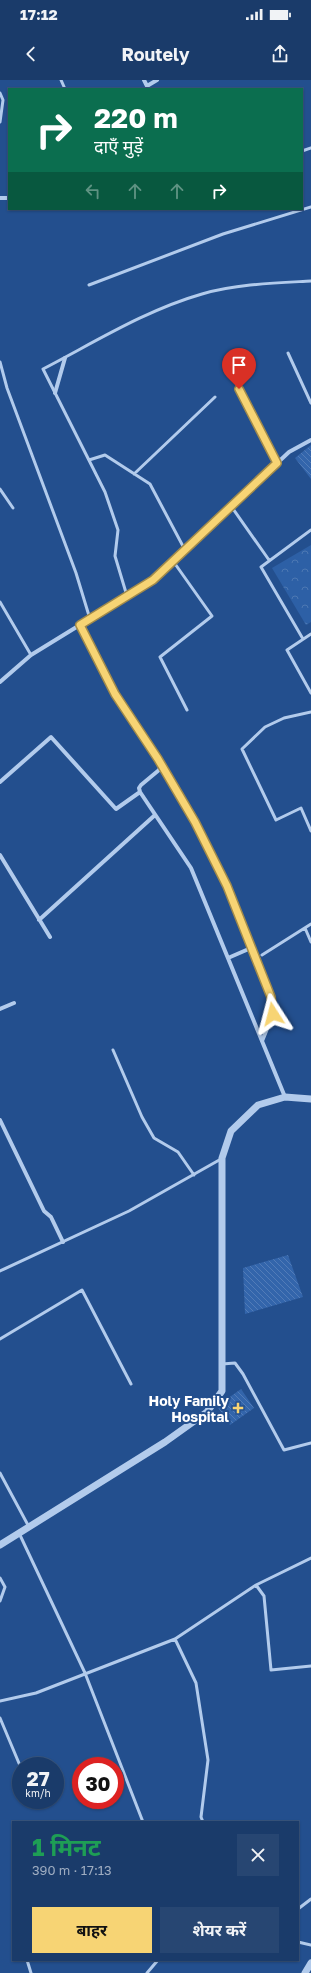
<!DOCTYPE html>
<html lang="hi">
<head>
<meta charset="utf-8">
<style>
  :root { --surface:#1a3b6a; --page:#274672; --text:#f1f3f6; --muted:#9fadc1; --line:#38557e; --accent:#f7d474 }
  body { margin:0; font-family:"Golos Text","Noto Sans Devanagari",sans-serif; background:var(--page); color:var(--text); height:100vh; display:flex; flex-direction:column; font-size:15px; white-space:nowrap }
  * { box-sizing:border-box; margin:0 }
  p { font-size:13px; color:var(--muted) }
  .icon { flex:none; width:22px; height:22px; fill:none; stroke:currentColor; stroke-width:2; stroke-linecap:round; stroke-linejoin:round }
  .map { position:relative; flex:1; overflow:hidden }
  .side { position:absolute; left:12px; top:1741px; width:287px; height:140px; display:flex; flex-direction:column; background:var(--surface); border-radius:0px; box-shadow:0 1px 3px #0004,0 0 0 1px var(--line) }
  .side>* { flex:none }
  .guide { position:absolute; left:8px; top:8px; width:295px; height:122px; border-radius:0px; box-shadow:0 1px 3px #0004,0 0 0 1px var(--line); background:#0b6e4f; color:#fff; overflow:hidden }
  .speed { position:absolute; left:12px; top:1677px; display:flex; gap:8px; font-size:20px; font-weight:700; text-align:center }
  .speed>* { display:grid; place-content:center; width:52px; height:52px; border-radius:50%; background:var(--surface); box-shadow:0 1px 3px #0004,0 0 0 1px var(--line); line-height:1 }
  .speed small { font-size:10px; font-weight:400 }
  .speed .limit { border:6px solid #d22; background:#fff; color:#111 }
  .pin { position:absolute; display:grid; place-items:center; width:34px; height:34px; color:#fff; margin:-41px -17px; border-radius:50% 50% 50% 0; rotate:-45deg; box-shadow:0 0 4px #0007 }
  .pin .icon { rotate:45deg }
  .me { position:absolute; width:44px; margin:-22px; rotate:351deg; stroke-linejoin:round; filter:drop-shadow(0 0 3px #0008) }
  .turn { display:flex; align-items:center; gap:14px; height:84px; padding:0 20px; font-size:18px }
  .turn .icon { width:52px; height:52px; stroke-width:2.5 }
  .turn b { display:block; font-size:28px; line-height:34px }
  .lanes { display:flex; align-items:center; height:38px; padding:0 20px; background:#0003; justify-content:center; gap:20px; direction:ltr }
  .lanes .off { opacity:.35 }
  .round { display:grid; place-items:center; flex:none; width:42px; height:42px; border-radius:0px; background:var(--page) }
  .head { display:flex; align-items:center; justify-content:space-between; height:68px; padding:0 20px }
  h1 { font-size:24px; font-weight:700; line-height:30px; color:#1e9e55 }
  .button { display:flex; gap:8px; margin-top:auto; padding:8px 20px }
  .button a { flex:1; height:46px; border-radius:0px; background:var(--accent); color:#111; font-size:16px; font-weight:700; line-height:46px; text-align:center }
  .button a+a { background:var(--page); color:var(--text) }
  .status { display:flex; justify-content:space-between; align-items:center; height:28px; padding:0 20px; background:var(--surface); direction:ltr }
  .status svg { height:11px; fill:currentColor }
  header { display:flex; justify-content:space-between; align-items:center; height:52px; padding:0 20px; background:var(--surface); font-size:18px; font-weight:700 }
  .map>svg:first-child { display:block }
  .forest { fill:url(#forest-crowns) }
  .building { fill:url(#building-back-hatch) }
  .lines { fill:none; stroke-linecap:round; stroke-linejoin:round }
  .service { stroke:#b2cbec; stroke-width:3 }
  .minor { stroke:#b2cbec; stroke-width:4 }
  .tertiary { stroke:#b2cbec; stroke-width:7 }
  .route-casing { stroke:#a18a4b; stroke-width:10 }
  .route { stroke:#f7d474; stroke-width:7 }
  .poi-dot { fill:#f7d474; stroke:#234f8e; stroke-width:1.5 }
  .labels { text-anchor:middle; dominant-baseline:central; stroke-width:4; stroke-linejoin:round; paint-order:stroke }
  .poi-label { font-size:14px; font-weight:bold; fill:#fff; stroke:#234f8e; text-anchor:end }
</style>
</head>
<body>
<div class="status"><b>17:12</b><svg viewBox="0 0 49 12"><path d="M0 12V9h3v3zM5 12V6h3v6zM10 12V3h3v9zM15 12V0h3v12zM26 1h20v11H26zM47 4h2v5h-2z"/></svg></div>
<header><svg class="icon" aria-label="back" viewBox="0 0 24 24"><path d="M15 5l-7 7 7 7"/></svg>Routely<svg class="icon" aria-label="share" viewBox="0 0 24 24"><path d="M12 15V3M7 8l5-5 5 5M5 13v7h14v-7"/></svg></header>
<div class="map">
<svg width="311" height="1893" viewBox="0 0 311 1893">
  <defs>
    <pattern id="forest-crowns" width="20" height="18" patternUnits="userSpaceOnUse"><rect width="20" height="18" fill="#2d60a6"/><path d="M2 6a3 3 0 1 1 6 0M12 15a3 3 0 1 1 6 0" fill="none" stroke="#4c78b3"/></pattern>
    <pattern id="building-back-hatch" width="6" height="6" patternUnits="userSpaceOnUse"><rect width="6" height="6" fill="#3365ab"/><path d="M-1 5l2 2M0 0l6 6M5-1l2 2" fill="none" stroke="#527cb8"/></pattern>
  </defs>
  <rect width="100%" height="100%" fill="#234f8e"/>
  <path class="forest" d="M311,465V542L306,545L272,488Z"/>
  <path class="building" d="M311,365V399L295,378Z
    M288,1175L303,1217L245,1234L243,1188Z
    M241,1309L254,1328L230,1345L217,1326Z"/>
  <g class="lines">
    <path class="service" d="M61,0L65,9
      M0,13L3,20L0,42
      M302,71L311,68
      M89,205L223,154L311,127
      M288,273L311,323
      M0,282L7,308L76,493L90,539
      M232,295L277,383
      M89,380L105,375L150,404L185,470
      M134,394L215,317
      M0,409L13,428
      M231,426L269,480
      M173,481L212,536L160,577L187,630
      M127,516L115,476L118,450L105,412L43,289C95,262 146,230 202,214C237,204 275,203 311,201
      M0,522L31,575
      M311,554L287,570L311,613
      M303,559L261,487L311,450
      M311,632L284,638L265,647L242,669L276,740L301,728L311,751
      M305,848L311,862
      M262,875L311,844
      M113,970L142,1037L154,1058L178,1072L194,1095
      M0,1191L129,1131L221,1079
      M0,1259L82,1210L131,1304
      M222,1284L235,1283L243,1294L284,1370L311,1363
      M0,1393L29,1447
      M19,1453L85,1593L143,1742
      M0,1498L5,1507L0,1521
      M256,1505L264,1516L271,1590L311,1586
      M175,1559L196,1603L208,1680L201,1737L203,1742
      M0,1621L36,1613L175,1559L256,1505L311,1478
      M0,1638L21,1688
      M298,1829L311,1819
      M298,1862L311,1865
      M27,1880L31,1893
      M147,1893L158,1880"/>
    <path class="minor" d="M144,0L147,6L157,0
      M0,118H9
      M55,313L65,278
      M80,545L115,615L161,686L159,690L141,705L139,708L140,712L191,788L285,1017
      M0,602L31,575L153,500L289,372L311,360
      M161,686L195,742L227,806L271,917L273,934L262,961
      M0,702L51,657L116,729L140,712
      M0,775L50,857
      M39,840L155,735
      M228,878L251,868
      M0,929L14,923
      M0,1040L44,1131L51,1137L63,1162"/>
    <path class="tertiary" d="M0,1465L165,1362L207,1332L222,1311V1078L231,1051L258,1025L285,1017L311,1019
      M305,1893L311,1883"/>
  </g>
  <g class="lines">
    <g class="route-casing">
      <path id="route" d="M239,309L277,383L153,500L80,545L115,614L158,679L195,742L227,806L271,917L273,934"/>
    </g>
    <use href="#route" class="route"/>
  </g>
  <path class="poi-dot" d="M236 1322h4v4h4v4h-4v4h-4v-4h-4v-4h4z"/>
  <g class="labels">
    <g class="poi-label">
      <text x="229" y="1320">Holy Family<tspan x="229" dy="16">Hospital</tspan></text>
    </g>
  </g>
</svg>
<div class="speed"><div>27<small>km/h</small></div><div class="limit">30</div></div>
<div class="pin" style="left:239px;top:309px;background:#d93025"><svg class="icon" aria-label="arrive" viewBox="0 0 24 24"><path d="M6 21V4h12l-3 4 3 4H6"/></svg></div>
<svg class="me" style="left:273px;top:934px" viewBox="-20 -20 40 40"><path d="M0-17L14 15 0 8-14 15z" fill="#f7d474" stroke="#fff" stroke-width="4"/></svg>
<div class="guide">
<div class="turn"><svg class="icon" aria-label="right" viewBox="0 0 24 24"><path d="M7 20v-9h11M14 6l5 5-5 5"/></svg><div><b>220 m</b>दाएँ मुड़ें</div></div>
<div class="lanes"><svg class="icon off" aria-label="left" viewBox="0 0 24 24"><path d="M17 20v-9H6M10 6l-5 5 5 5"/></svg><svg class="icon off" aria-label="ahead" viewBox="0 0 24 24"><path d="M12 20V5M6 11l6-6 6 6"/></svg><svg class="icon off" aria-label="ahead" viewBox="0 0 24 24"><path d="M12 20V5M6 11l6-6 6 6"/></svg><svg class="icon" aria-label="right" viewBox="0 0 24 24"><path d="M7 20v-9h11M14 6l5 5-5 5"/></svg></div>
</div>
<section class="side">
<div class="head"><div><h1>1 मिनट</h1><p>390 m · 17:13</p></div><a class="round"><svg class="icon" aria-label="close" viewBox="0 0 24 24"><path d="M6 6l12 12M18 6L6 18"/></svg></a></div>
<div class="button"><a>बाहर</a><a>शेयर करें</a></div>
</section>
</div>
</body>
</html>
